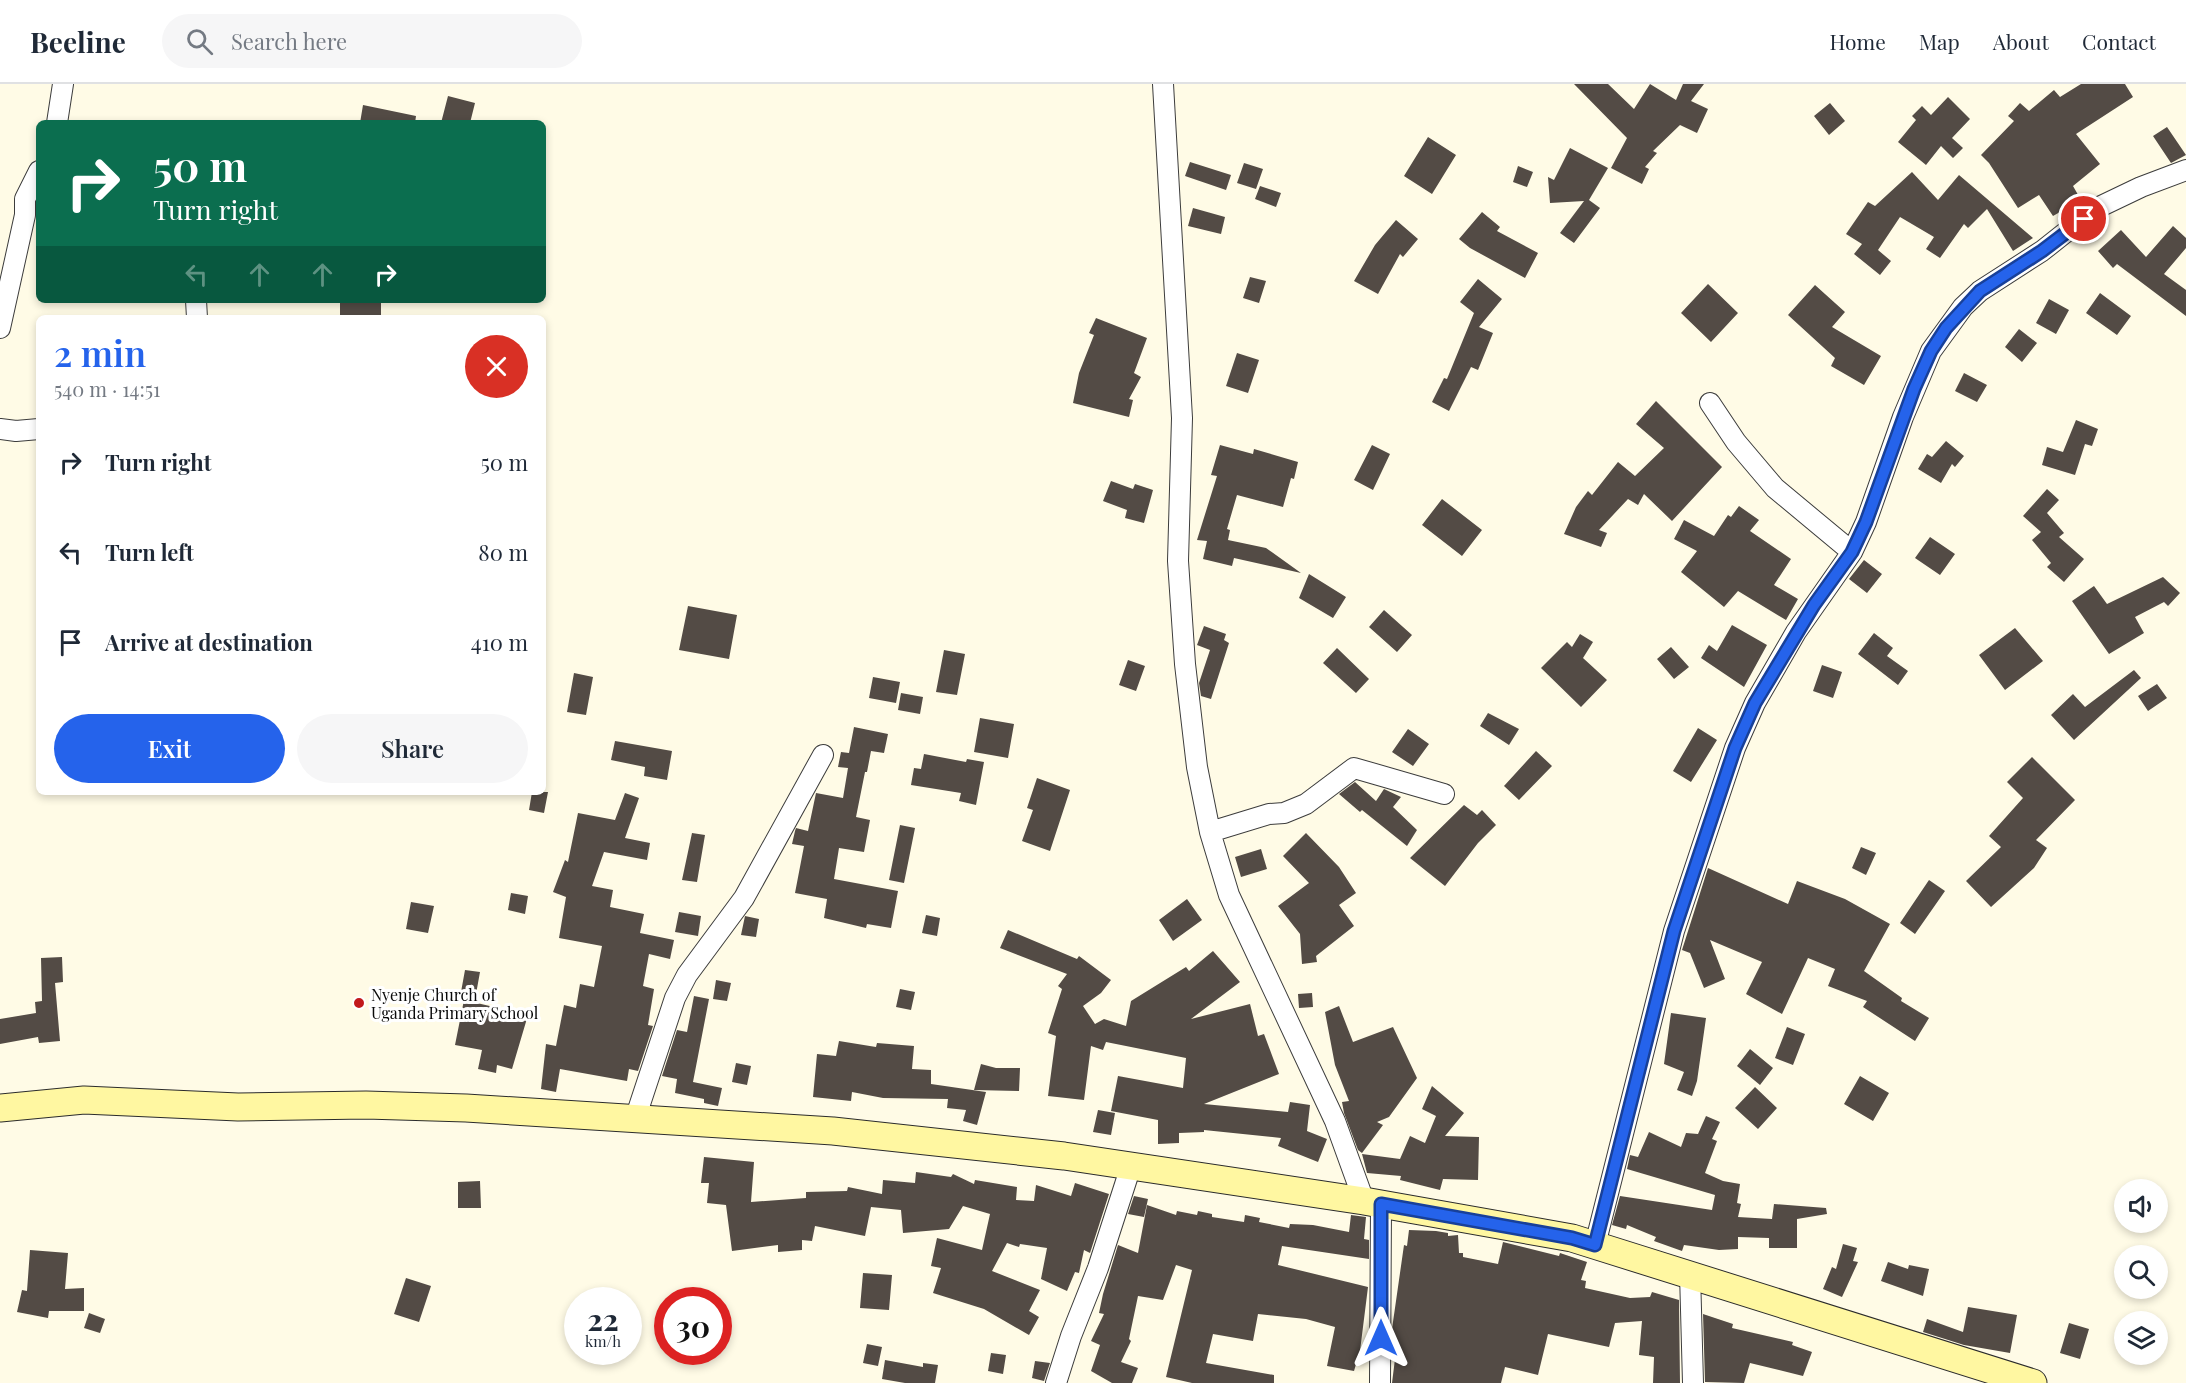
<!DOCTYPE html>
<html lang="en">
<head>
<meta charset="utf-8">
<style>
  :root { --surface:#fff; --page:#f6f6f7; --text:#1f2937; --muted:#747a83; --line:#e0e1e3; --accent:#2563eb }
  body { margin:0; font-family:"Playfair Display",serif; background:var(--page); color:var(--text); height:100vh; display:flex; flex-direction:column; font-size:22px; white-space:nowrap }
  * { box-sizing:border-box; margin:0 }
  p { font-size:20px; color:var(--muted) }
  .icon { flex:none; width:33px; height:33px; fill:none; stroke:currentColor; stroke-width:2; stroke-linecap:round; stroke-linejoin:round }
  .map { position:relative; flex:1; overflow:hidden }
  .sheet { position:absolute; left:36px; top:231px; width:510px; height:480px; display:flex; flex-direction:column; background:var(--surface); border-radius:9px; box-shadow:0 3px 9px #0003 }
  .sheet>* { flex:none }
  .top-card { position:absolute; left:36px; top:36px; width:510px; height:183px; border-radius:9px; box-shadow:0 3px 9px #0003; background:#0b6e4f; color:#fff; overflow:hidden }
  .controls { position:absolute; left:2114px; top:1095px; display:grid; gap:12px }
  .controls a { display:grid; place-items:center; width:54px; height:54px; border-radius:50%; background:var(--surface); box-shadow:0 3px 9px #0003; font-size:30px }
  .speed { position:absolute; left:564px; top:1203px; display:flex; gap:12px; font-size:30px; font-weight:700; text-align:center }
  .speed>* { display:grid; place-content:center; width:78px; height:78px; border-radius:50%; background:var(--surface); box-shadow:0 3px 9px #0003; line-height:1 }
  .speed small { font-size:15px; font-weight:400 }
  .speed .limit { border:9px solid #d22; background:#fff; color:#111 }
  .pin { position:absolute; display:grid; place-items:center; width:51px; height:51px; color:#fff; margin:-26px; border:3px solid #fff; border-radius:50%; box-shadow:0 2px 6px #0007 }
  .me { position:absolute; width:66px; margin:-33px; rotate:0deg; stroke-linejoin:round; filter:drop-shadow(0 0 4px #0008) }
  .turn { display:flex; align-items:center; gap:21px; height:126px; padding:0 18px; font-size:27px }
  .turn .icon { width:78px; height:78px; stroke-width:2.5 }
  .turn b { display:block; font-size:42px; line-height:51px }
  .lanes { display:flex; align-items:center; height:57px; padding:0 18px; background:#0003; justify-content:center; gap:30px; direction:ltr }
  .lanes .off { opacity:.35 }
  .round { display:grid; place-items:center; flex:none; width:63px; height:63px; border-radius:32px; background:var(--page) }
  .summary { display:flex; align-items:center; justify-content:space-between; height:102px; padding:0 18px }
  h1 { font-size:36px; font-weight:600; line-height:45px; color:var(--accent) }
  .button { display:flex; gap:12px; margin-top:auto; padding:12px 18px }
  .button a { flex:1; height:69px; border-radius:36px; background:var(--accent); color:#fff; font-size:24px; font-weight:600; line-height:69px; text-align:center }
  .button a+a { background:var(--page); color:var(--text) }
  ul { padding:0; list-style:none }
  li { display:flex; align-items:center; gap:18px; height:90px; padding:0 18px }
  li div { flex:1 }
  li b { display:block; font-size:22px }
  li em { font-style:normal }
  header { display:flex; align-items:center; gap:36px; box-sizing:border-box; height:84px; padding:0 30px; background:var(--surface); border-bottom:2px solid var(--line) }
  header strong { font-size:28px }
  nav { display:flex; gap:33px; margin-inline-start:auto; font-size:21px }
  .search { width:420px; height:54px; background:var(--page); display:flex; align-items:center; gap:15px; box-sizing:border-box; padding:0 21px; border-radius:33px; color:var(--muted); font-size:22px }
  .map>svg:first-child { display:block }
  .building { fill:#534b45 }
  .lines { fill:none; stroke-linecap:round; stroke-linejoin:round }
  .street-casing { stroke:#3c3c3c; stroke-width:22 }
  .secondary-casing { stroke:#2b2b2b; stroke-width:29 }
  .street { stroke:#fff; stroke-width:20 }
  .secondary { stroke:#fff7a1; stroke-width:27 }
  .route-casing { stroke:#184099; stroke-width:15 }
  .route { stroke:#2563eb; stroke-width:10 }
  .poi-dot { fill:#c2191d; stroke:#fff; stroke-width:2 }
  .labels { text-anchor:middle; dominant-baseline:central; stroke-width:6; stroke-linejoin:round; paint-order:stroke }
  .poi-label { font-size:16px; fill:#090909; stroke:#fff; text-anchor:start }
</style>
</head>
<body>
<header>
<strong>Beeline</strong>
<div class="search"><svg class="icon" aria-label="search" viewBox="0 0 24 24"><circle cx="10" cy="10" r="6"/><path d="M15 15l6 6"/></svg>Search here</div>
<nav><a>Home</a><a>Map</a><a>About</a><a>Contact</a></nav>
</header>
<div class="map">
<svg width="2186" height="1299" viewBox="0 0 2186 1299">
  <rect width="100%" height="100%" fill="#fffbe6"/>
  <path class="building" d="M1574,0H1608L1634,25L1650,0L1676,16L1683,0H1704L1691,17L1708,25L1697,49L1680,41L1653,67L1657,69L1645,83L1649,85L1642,100L1611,84L1627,54Z
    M2081,0H2125L2133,13L2076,50L2100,80L2073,102L2081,116L2053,132L2039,111L2018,124L1989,79L1981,71L2014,37L2008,32L2020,19L2029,27L2054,6L2060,13Z
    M448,12L475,19L470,39H441Z
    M1948,13L1970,35L1952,54L1963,64L1953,74L1941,62L1926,81L1898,58L1916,36L1912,32L1922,22L1931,31Z
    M1830,19L1845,37L1829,51L1814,32Z
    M363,21L416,32L415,39H360Z
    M2167,43L2186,71L2171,79L2153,52Z
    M1428,53L1456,71L1432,110L1404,92Z
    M1570,64L1608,84L1589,116L1600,124L1574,159L1560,149L1584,117L1550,119L1548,93L1554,96Z
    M1190,78L1231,91L1226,106L1185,92Z
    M1244,79L1263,85L1256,105L1237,99Z
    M1518,82L1533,88L1527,103L1513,98Z
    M1912,88L1938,116L1959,91L2033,154L2013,167L1987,125L1968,144L1964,140L1940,174L1926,165L1934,153L1900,133L1878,166L1891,177L1880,191L1854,170L1862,160L1846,150L1868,118L1875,122Z
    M1260,102L1281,109L1276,123L1255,115Z
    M1193,124L1225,133L1221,150L1188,142Z
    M1482,128L1500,143L1497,147L1538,169L1525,194L1470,164L1459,155Z
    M1396,136L1418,155L1403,173L1400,170L1378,210L1354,197L1375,161Z
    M2173,142L2186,154V164L2164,190L2186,206V232L2117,180L2113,184L2098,167L2121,146L2146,173Z
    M1250,193L1266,197L1259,219L1243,214Z
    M1478,195L1502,215L1479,243L1493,249L1478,286L1471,283L1449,327L1432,318L1444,294L1447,295L1474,229L1460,218Z
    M1708,200L1738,229L1711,258L1681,229Z
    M1815,201L1845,228L1832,243L1881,272L1864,301L1831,282L1835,274L1788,231Z
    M2100,209L2131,232L2117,251L2086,229Z
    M2049,215L2069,226L2056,250L2036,239Z
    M340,216H381V232H340Z
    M1096,234L1147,254L1134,289L1141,293L1129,315L1133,316L1129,333L1073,319L1079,289L1094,251L1089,249Z
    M2019,245L2037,259L2022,278L2005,263Z
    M1237,269L1259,276L1248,309L1226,302Z
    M1964,289L1987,301L1977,318L1955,307Z
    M1656,317L1722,383L1672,437L1644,410L1638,421L1628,415L1599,446L1607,449L1601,463L1564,450L1576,423L1588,407L1592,411L1618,378L1635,392L1664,364L1636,340Z
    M2076,336L2098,345L2092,362L2085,360L2075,391L2042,381L2047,363L2063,368Z
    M1946,357L1964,372L1955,383L1952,380L1941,399L1918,385L1927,370L1932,373Z
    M1220,361L1253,370L1254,365L1298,378L1294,395L1291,394L1283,423L1237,411L1227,445L1230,446L1228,456L1266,464L1301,489L1234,474L1232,482L1203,475L1207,457L1197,456L1217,392L1211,391Z
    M1372,361L1390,370L1373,406L1354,396Z
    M1111,397L1133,405L1135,400L1153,406L1144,439L1125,434L1127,426L1103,417Z
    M2047,405L2059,416L2047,429L2064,449L2059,453L2084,475L2064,498L2047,483L2051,479L2032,456L2041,448L2023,432Z
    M1442,415L1482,446L1462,472L1422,441Z
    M1739,422L1759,436L1750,447L1791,475L1774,501L1798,515L1786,536L1738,507L1724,523L1681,488L1697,467L1674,455L1684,436L1714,452L1728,431L1731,433Z
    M1930,453L1955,470L1940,491L1915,474Z
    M1864,476L1882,490L1867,509L1849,495Z
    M1309,490L1346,513L1333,534L1299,514Z
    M2163,493L2180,509L2168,522L2164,518L2135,533L2144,549L2109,570L2072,517L2094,502L2107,520Z
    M688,522L737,531L729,575L679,566Z
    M1384,526L1412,551L1397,568L1369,543Z
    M1732,541L1767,561L1744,603L1701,574L1709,561L1717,567Z
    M1204,542L1226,550L1224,556L1229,559L1211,615L1201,612L1199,599L1210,566L1197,561Z
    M2015,544L2043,577L2005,606L1979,571Z
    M1874,549L1893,564L1887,572L1908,587L1898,601L1858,570Z
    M1580,550L1593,558L1583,574L1607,596L1581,623L1541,584L1567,558L1572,563Z
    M1671,563L1689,583L1674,595L1657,575Z
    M1337,564L1369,595L1356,609L1323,579Z
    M944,566L965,570L957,611L936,608Z
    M1128,576L1145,582L1136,607L1119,601Z
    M1822,581L1842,588L1833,614L1813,607Z
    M2134,586L2141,594L2074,656L2051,631L2073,610L2085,623Z
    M574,589L593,593L586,631L567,628Z
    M873,593L900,598L896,619L869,614Z
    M2157,600L2167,614L2148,627L2138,612Z
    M901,609L923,613L920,630L898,626Z
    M1488,629L1519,645L1509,661L1480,642Z
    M980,634L1014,640L1008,674L974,668Z
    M854,643L888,650L884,669L871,667L867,688H865L856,733L870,736L864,768L839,764L834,795L898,807L891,844L867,840L866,844L824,834L827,815L795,809L804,762L792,760L795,747L796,744L808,747L816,709L843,714L848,684L838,683L841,668L849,669Z
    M1698,644L1717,656L1691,698L1673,687Z
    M1408,645L1429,660L1413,682L1392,668Z
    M615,657L672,667L667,696L644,692L645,683L611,676Z
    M1536,667L1552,682L1519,716L1504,702Z
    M924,670L966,678L967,675L984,678L976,721L959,717L961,709L911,701L914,684L921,685Z
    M2032,673L2075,716L2036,756L2047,764L2034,784L1991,823L1966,797L2001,763L1989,752L2023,714L2007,698Z
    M1037,694L1070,706L1050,767L1022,757L1033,726L1027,724Z
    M1355,698L1376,717L1384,705L1401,713L1393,723L1417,746L1407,762L1362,726L1360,728L1339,710Z
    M532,708H548L544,729L529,726Z
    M625,709L639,714L625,754L650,759L647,776L604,768L592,802L613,806L610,823L644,830L640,849L674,856L670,875L649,870L643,902L654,905L648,941L653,942L638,987L629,985L627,997L560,985L556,1008L541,1005L546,960L556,962L564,921L576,924L580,900L594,903L602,862L559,854L566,813L553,808L565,776L568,778L578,729L615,736Z
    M1464,721L1477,731L1482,726L1496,741L1478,759L1445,802L1410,774Z
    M900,741L915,744L904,799L889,796Z
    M692,749L705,751L697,798L682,796Z
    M1306,749L1339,783L1356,809L1339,821L1354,842L1316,872L1317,878L1302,880L1300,850L1278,822L1309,799L1283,772Z
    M1861,763L1876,769L1866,791L1852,784Z
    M1261,765L1267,785L1241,793L1235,773Z
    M1708,784L1788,820L1797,797L1845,815L1890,840L1864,887L1902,914L1901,917L1929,934L1915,957L1863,923L1867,917L1828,902L1835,885L1808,874L1782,930L1746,910L1762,878L1710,856L1725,895L1704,904L1690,869L1682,866Z
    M1929,796L1945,807L1915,850L1900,839Z
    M511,809L528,812L525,830L508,826Z
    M1187,815L1202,836L1173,857L1159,836Z
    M411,818L434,822L428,849L406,845Z
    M679,828L701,832L698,852L675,848Z
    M926,831L940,834L937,852L922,849Z
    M745,832L759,835L756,853L741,851Z
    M1008,846L1077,875L1079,872L1111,896L1101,909L1083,922L1095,940L1104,935L1126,942L1131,917L1186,883L1189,887L1213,867L1240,898L1191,935L1250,920L1258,952L1264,950L1279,990L1204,1020L1288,1028L1290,1018L1310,1021L1307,1047L1327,1055L1318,1078L1278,1062L1281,1054L1204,1046V1048L1179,1049V1059L1158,1060V1036L1111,1027L1118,992L1183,1004L1186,974L1106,958L1103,966L1091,962L1084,1016L1048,1012L1056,952L1048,949L1062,905L1058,902L1067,890L1000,864Z
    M62,873L63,898L55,899L60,957L39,959L38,953L0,960V935L36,929L35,918L42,917L41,874Z
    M465,886L480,888L476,910L461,908Z
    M716,896L731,899L727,917L713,915Z
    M900,905L915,908L911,926L896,923Z
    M1312,909L1313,923L1299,924L1298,910Z
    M694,912L709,915L693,998L722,1004L718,1022L704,1019V1015L675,1009L677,995L662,992L677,946L687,948Z
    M464,916L528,931L512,985L497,981L496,989L478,985L482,966L455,961Z
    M1339,922L1353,958L1393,943L1417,994L1389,1033L1377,1038L1383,1041L1362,1069L1358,1066L1344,1029L1342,1018L1349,1017L1335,981L1325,928Z
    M1671,929L1706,934L1697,997L1692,1012L1677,1006L1684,988L1664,980Z
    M1787,943L1805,950L1793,981L1775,974Z
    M839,957L876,963L877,959L914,962L912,985L931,986V1000L986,1008L977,1041L963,1037L966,1026L947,1024L948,1015L883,1014L852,1008L851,1017L813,1013L817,970L836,972Z
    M1750,965L1773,984L1760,1001L1737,982Z
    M736,979L751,982L747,1001L732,998Z
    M981,980L996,984H1020L1019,1007L974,1006Z
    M1860,992L1889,1009L1873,1037L1844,1020Z
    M1432,1002L1464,1029L1445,1052L1479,1053L1478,1096L1443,1095L1440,1106L1400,1096L1401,1092L1367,1089L1362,1070L1400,1075L1410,1052L1425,1059L1436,1032L1422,1025Z
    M1755,1003L1777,1024L1758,1045L1735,1024Z
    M1098,1026L1115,1029L1111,1051L1093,1048Z
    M1706,1032L1720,1038L1712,1055L1717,1057L1705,1089L1723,1097L1740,1100L1737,1119L1741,1120L1738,1133L1772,1135L1774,1120L1826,1124L1827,1130L1797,1135V1164H1769V1154L1738,1153V1165L1719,1166L1684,1161L1682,1167L1654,1157L1656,1153L1627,1141L1626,1145L1612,1141L1620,1112L1712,1126L1715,1111L1627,1085L1630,1071L1638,1073L1649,1048L1681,1063L1686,1049L1698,1050Z
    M704,1073L754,1078L751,1118L806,1114V1108L847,1107L848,1103L882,1110L883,1096L915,1099L916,1088L951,1093L953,1090L974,1100L975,1096L1017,1103L1016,1116L1034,1117L1036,1101L1071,1112L1075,1099L1109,1110L1090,1169L1084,1166L1079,1189L1075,1188L1067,1207L1041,1195L1047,1164L1020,1160L1019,1163L1007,1159L992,1187L1040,1206L1029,1227L1039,1233L1029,1251L984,1225L933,1209L941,1184L931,1182L937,1154L982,1166L990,1130L963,1122L949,1145L903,1149L901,1126L871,1123L865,1152L815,1142L812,1157L802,1156V1166L778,1168V1161L732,1167L726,1121L707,1119L709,1099H701Z
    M480,1097L481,1124H458V1098Z
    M1134,1112L1148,1115L1144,1133L1128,1130Z
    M1147,1121L1176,1131L1177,1127L1197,1131L1198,1127L1212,1130V1133L1244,1138L1245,1131L1260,1134L1259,1138L1289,1144L1290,1140L1313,1141L1349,1148L1351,1131L1366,1133L1364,1155L1369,1156V1175L1282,1162L1278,1181L1368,1203L1360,1267L1354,1287L1327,1282L1335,1243L1306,1235L1258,1230L1253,1257L1213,1250L1206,1279L1274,1291V1299H1192L1166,1293L1192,1186L1176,1181L1163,1216L1138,1212L1129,1255L1131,1257L1121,1278L1138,1284L1132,1299H1112L1091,1287L1100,1261L1091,1257L1104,1230L1099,1229L1103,1210L1118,1161L1138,1169Z
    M1409,1146L1436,1147L1448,1149V1152L1458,1151L1459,1169H1463V1173L1498,1180L1503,1158L1559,1172L1560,1169L1587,1178L1581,1196L1586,1197L1585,1204L1630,1214L1650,1213L1652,1208L1679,1216L1680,1299H1653L1654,1273L1639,1271L1642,1237L1615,1239L1609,1263L1548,1250L1538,1291L1505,1283L1501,1299H1392L1395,1275H1392V1245L1404,1161L1407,1162Z
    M1843,1160L1857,1164L1853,1177L1858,1178L1842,1213L1823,1205L1832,1183L1836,1185Z
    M30,1166L68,1169L65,1205L84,1204V1227H49L48,1234L17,1228L22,1206L27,1207Z
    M1888,1178L1908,1185L1909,1181L1929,1185L1923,1212L1881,1197Z
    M863,1189L892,1191L889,1226L860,1224Z
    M406,1194L431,1202L419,1238L394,1230Z
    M1968,1223L2017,1231L2010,1269L1964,1261L1923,1248L1927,1235L1963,1248Z
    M89,1229L105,1235L100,1249L84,1244Z
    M1703,1230L1733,1240L1732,1244L1793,1258L1792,1261L1812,1268L1803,1292L1750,1279L1744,1299L1705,1298Z
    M2069,1239L2089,1245L2080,1275L2060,1269Z
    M867,1260L882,1263L878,1282L863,1279Z
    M991,1269L1006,1271L1003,1290L988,1287Z
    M885,1276L923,1283V1279L938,1281L935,1299H905L882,1295Z
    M1035,1277L1050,1279L1044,1297L1032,1294Z"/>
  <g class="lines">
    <g class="street-casing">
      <path id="street" d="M1163,0L1182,334L1178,477L1185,580L1197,683L1210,748L1229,811L1335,1037L1364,1117
        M57,39L63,0
        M196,216L197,234
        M0,244L25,131V115L39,87
        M1710,319L1736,358L1775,404L1852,468
        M0,345L16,347L39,345
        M1210,748L1269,730L1284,729L1306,720L1354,684L1444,710
        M635,1035L675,914L687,891L744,814L823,671
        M1595,1161L1674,847L1735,664L1755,619L1796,548L1852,468L1866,438L1903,333L1931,267L1963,223L1980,207L2042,167L2095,125L2141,103L2186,86
        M1690,1189L1693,1299
        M1056,1299L1071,1252L1098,1184L1131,1082
        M1380,1299L1381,1121"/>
    </g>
    <g class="secondary-casing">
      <path id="secondary" d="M0,1024L84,1016L238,1023L366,1021L466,1024L833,1047L1064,1072L1364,1117L1572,1154L2033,1299"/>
    </g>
    <use href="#street" class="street"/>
    <use href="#secondary" class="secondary"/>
  </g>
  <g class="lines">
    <g class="route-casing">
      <path id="route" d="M1381,1254V1120L1572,1154L1595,1161L1674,847L1735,664L1755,619L1814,521L1852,468L1866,438L1914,305L1931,267L1946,244L1980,207L2042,167L2084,135"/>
    </g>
    <use href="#route" class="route"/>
  </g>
  <circle class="poi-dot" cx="359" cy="919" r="6"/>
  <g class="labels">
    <g class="poi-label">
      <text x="371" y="910">Nyenje Church of<tspan x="371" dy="18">Uganda Primary School</tspan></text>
    </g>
  </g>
</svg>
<div class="controls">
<a><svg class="icon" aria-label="sound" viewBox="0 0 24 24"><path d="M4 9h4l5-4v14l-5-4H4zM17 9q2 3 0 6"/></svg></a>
<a><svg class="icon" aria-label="search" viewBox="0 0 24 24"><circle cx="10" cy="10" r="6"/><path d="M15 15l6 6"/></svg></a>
<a><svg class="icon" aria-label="layers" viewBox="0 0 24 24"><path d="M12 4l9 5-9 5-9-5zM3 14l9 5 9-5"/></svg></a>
</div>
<div class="speed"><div>22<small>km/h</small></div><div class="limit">30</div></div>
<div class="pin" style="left:2084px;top:135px;background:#d93025"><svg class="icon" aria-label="arrive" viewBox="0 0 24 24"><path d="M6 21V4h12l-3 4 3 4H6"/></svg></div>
<svg class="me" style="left:1381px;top:1254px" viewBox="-20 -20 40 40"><path d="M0-17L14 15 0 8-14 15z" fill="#2563eb" stroke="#fff" stroke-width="4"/></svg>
<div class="top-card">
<div class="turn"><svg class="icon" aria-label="right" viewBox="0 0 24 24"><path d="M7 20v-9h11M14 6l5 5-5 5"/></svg><div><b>50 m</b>Turn right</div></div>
<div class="lanes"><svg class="icon off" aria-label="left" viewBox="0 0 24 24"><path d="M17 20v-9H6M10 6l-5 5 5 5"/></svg><svg class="icon off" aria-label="ahead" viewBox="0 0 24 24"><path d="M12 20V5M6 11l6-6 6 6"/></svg><svg class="icon off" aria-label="ahead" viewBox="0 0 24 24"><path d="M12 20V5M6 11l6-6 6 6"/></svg><svg class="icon" aria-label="right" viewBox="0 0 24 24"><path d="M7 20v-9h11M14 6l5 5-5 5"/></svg></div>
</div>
<section class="sheet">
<div class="summary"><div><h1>2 min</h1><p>540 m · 14:51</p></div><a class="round" style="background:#d93025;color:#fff"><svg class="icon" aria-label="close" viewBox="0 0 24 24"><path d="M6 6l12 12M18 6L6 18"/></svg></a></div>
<ul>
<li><svg class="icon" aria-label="right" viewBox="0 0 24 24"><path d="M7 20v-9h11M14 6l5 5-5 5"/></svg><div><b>Turn right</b></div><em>50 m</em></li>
<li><svg class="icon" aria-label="left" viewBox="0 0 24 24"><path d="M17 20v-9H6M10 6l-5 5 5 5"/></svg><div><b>Turn left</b></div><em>80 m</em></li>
<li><svg class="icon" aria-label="arrive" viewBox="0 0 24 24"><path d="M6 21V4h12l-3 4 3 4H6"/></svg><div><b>Arrive at destination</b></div><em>410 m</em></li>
</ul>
<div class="button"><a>Exit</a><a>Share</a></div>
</section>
</div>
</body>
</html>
